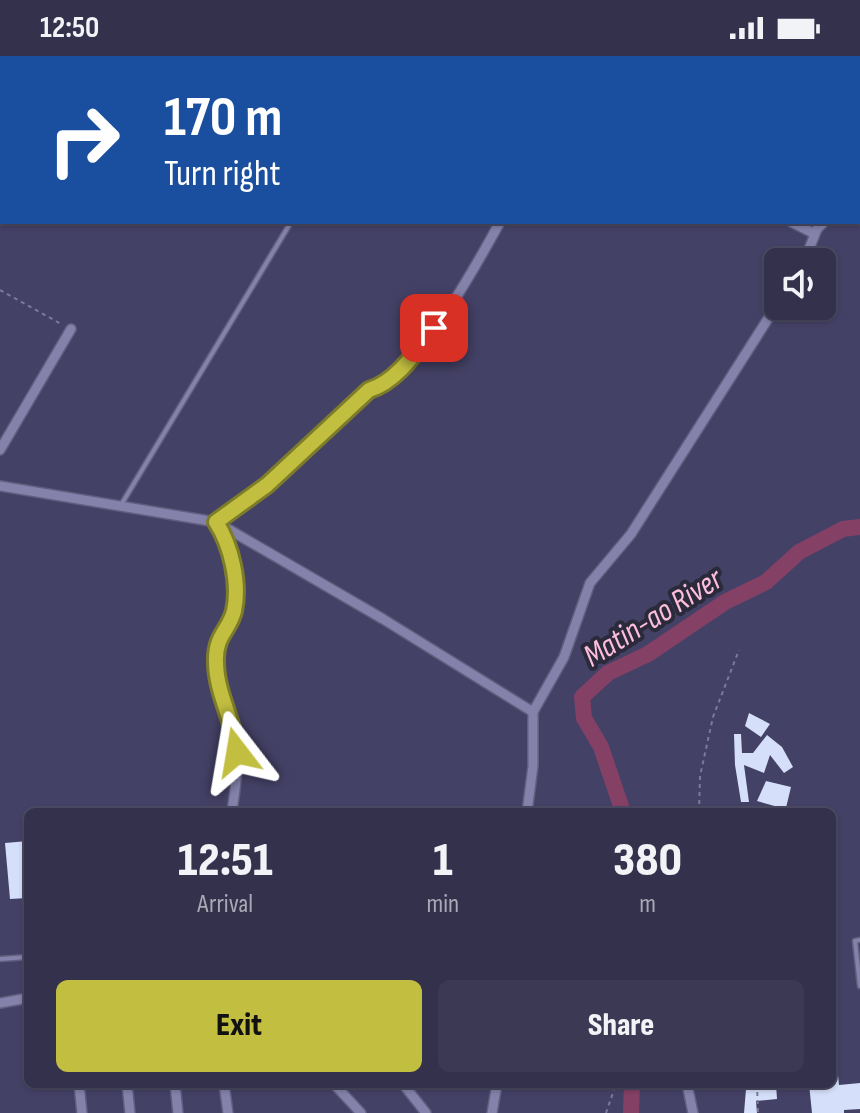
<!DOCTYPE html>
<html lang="en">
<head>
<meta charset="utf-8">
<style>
  :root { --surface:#33314c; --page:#3b3953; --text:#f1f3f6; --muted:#a9a9b5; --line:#4e4c64; --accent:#c1be40 }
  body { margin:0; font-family:"Sofia Sans Condensed",sans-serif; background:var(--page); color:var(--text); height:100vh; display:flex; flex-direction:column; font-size:30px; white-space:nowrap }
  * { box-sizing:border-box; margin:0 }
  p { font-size:26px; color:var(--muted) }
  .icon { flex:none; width:44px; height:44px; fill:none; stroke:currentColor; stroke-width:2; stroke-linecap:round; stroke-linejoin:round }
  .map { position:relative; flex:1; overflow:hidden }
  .details { position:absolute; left:24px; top:752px; width:812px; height:280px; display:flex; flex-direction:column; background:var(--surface); border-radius:12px; box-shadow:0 2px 6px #0004,0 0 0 2px var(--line) }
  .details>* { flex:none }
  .guide { position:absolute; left:0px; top:0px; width:860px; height:168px; box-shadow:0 2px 6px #0004,0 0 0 2px var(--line); background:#1a4fa0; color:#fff; overflow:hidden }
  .controls { position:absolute; left:764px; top:192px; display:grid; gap:16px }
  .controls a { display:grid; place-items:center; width:72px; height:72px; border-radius:12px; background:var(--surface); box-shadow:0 2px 6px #0004,0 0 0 2px var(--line); font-size:40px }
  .pin { position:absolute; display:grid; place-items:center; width:68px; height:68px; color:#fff; margin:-34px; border-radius:16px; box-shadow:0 4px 12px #0006 }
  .me { position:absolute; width:88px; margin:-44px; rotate:346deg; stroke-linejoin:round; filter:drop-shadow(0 0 6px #0008) }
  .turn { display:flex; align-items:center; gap:28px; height:168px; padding:0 32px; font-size:36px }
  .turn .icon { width:104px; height:104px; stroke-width:2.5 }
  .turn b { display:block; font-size:56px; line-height:68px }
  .eta { display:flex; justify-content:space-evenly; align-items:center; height:136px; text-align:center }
  .eta b { font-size:48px; font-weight:800; line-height:56px }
  .action { display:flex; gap:16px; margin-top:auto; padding:16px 32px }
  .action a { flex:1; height:92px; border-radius:12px; background:var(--accent); color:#111; font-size:32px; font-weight:800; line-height:92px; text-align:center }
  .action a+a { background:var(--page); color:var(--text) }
  .status { display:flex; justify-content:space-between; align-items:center; height:56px; padding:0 40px; background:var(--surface); direction:ltr }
  .status svg { height:22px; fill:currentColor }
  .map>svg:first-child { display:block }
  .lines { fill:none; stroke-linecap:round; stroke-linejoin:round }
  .river { stroke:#854066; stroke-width:16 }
  .building { fill:#d5dff9 }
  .service-casing { stroke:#605d7d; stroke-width:7 }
  .minor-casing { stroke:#605d7d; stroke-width:12 }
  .path { stroke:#7c7a9a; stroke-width:2; stroke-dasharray:4 4; stroke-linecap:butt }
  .service { stroke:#8481ab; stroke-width:4 }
  .minor { stroke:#8481ab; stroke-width:9 }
  .route-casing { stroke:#7d7c2a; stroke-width:20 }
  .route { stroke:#c1be40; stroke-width:14 }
  .labels { text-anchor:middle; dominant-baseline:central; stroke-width:8; stroke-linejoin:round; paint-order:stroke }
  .water-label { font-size:32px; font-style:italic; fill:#fdbedd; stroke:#2b2a3b }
</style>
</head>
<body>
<div class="status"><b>12:50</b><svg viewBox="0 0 49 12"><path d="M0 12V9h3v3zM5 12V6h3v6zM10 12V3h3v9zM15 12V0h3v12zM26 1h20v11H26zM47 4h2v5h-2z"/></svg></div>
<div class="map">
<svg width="860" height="1057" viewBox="0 0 860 1057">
  <rect width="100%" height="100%" fill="#444166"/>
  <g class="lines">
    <path class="river" d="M623,756L601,691L584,662L582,641L608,617L648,598L725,546L766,526L799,496L843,473L860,471
      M631,1057L632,1028"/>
  </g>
  <path class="building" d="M749,657L770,668L761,681L745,670Z
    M734,678H741L742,697H753L767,679L782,691L793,711L784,717L770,699L764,717L744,709L749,746H741L735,709Z
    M766,725L791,731L785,756H777L778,751L757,745Z
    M28,785V842L10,843L5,787Z
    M832,1009H837L839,1029L860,1027V1053L844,1054V1057H812L809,1028H832Z
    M757,1028H776L777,1043L756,1045L757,1057H744L746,1033L748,1029Z"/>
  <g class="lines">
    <g class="service-casing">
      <path id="service" d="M583,2L585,0
        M121,449L291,166
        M860,884L855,885L860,930
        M0,903L28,901"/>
    </g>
    <g class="minor-casing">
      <path id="minor" d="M645,2L647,0
        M858,129L860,126
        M791,166L815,178
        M804,206L817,173L824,166
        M0,394L71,273
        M0,430L216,466L383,563L533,656
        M216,466L267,429L369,334C417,318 476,210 500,166
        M218,469C232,489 242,534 233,559C225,578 214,587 216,610C218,635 231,658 236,682C240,706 235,732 232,756
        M527,756L533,710V656L564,601L590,527L631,478L778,247
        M0,947L28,942
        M79,1028L82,1057
        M127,1028L130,1057
        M175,1028L178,1057
        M224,1028L228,1057
        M334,1028L361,1057
        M403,1028L426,1057
        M687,1028L693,1057
        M492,1057L497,1028"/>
    </g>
    <path class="path" d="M0,234L63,269
      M699,756L700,720L713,661L739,594
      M757,1028L758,1057
      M606,1057L616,1028"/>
    <use href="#service" class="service"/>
    <use href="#minor" class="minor"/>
  </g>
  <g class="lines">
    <g class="route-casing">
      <path id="route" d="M237,696C234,665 216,637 216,606C215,579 229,575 234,555C240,527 231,489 216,466L267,429L369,334C397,326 417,294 434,272"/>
    </g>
    <use href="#route" class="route"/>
  </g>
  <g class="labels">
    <g class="water-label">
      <text transform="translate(653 562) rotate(-32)">Matin-ao River</text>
    </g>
  </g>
</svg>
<div class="controls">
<a><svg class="icon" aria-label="sound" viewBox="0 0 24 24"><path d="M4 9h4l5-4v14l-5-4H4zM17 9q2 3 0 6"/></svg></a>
</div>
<div class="pin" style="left:434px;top:272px;background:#d93025"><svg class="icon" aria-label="arrive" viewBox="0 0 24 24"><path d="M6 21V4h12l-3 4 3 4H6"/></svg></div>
<svg class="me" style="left:237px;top:696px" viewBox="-20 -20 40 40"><path d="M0-17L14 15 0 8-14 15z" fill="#c1be40" stroke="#fff" stroke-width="4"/></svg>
<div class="guide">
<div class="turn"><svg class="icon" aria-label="right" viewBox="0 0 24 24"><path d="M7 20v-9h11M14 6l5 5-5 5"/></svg><div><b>170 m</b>Turn right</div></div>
</div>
<section class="details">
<div class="eta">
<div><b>12:51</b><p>Arrival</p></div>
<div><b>1</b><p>min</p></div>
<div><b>380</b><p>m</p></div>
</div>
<div class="action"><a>Exit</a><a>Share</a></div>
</section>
</div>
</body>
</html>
